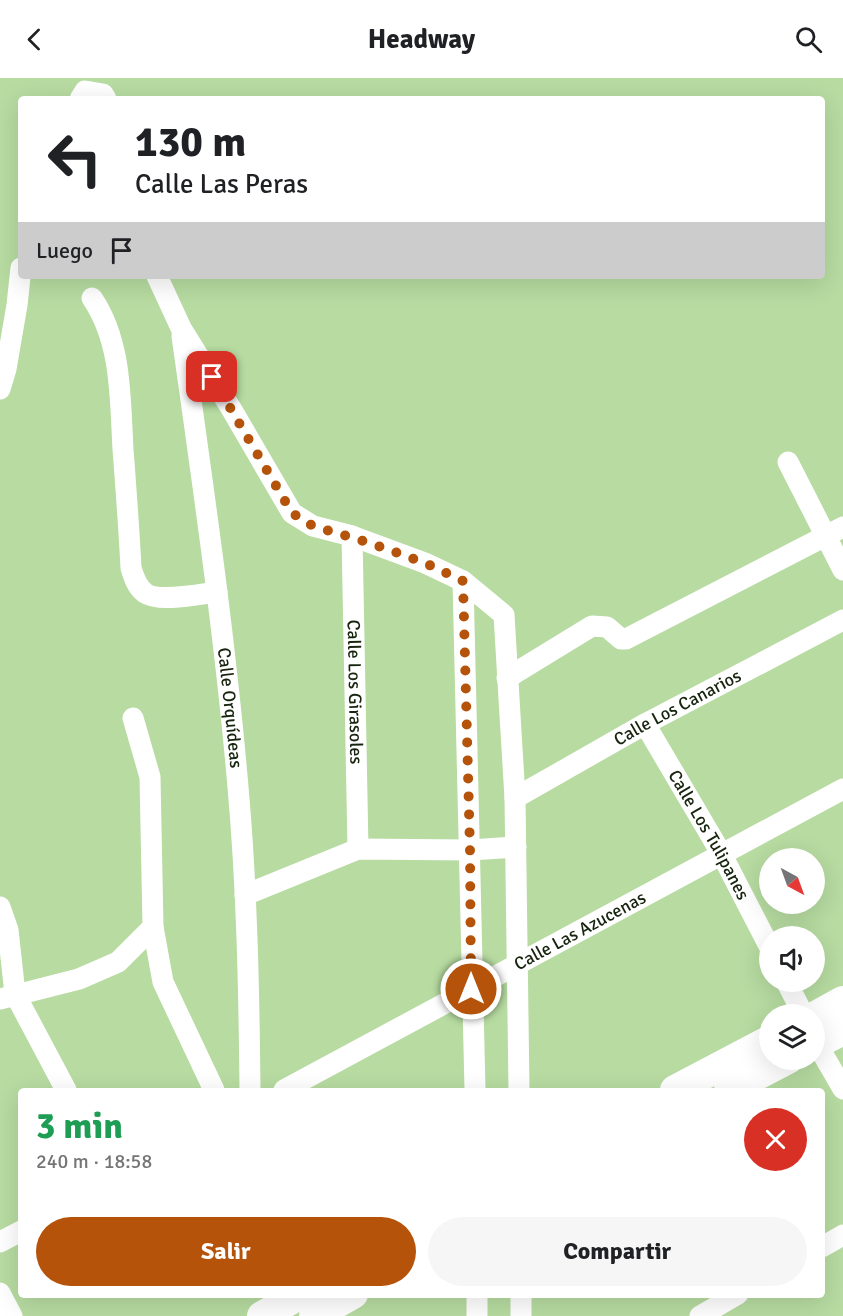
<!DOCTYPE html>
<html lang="es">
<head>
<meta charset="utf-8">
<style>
  :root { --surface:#fff; --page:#f6f6f6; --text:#202124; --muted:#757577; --accent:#b45309 }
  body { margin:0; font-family:Signika,sans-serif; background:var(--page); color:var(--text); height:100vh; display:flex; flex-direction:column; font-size:22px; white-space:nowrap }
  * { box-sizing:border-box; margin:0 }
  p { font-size:20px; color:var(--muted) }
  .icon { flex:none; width:33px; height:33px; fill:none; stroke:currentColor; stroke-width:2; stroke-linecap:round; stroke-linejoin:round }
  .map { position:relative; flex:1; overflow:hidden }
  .drawer { position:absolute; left:18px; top:1010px; width:807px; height:210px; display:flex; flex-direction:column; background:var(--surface); border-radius:6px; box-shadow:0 6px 24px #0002 }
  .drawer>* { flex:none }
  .banner { position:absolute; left:18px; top:18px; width:807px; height:183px; border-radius:6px; box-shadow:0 6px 24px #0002; background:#fff; color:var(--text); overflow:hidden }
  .needle { width:39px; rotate:139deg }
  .fabs { position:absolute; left:759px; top:770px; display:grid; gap:12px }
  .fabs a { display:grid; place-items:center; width:66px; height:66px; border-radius:50%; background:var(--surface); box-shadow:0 6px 24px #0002; font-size:30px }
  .pin { position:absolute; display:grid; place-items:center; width:51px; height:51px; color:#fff; margin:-26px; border-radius:12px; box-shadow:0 3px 9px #0006 }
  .me { position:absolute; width:66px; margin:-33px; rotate:0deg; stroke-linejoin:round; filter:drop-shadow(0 0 4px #0008) }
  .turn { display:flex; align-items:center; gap:21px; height:126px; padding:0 18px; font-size:27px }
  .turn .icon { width:78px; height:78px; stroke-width:2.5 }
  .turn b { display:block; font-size:42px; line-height:51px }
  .then { display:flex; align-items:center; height:57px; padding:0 18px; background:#0003; gap:12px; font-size:22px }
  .round { display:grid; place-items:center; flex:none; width:63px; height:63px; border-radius:32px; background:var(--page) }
  .summary { display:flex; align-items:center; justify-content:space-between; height:102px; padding:0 18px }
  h1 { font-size:36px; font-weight:700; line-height:45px; color:#1e9e55 }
  .primary-button { display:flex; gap:12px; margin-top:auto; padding:12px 18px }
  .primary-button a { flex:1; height:69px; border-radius:36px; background:var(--accent); color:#fff; font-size:24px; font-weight:700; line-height:69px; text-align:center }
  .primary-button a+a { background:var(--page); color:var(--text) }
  header { display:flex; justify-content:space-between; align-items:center; height:78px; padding:0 18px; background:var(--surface); font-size:27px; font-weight:700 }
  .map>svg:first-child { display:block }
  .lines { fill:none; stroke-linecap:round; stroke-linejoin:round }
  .street { stroke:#fff; stroke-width:21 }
  .secondary { stroke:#fff; stroke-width:30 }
  .route { stroke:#b45309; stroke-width:10; stroke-dasharray:0 18 }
  .labels { text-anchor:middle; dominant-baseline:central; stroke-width:6; stroke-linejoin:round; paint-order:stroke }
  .street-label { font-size:18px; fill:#17240e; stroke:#c4e8ae }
</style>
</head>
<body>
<header><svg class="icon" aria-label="back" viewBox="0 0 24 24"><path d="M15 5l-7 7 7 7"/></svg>Headway<svg class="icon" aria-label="search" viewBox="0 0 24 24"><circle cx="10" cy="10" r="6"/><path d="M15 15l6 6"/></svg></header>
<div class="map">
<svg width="843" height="1238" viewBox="0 0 843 1238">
  <rect width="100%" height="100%" fill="#b7dba1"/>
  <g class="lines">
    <g class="street">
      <path d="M80,21L85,13L103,16L106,21"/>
      <path d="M157,198L181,250L232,332L292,435L313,448L352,458L425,485L463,503L504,537L515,720L519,1012"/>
      <path d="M92,220C122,264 120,320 123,371C126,411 129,450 131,490C134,500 137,509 145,515C159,525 200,516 217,514"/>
      <path id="s1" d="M182,258C203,408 225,558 238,709C247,810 249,911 250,1012"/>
      <path d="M0,311L6,291L17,227L21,190"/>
      <path d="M788,384L843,492"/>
      <path id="s2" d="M352,458L358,771"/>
      <path d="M463,503L475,1012"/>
      <path d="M507,600L592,548L607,549L621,561H626L843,449"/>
      <path d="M133,640L150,699L153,849"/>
      <path id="s3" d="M645,646L721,775L770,870"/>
      <path id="s4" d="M515,720L645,646L843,542"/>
      <path d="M245,817L358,771L470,772L516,769"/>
      <path d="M0,829L8,852L15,916L66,1012"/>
      <path d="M786,903L803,936"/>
      <path d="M0,921L79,901L118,884L153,849L163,904L214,1012"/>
      <path d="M814,961L843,1011"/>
      <path id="s5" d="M284,1012L843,711"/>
      <path d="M0,1164L21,1153"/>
      <path d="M822,1169L843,1157"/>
      <path d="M0,1215L12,1238"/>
      <path d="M521,1216V1238"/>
      <path d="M477,1238V1216"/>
      <path d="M700,1238L738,1216"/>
    </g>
    <path class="secondary" d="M814,939L843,923
      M814,967L843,952
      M675,1012L770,962
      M729,1012L788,981
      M262,1238L301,1216
      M314,1238L353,1216"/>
  </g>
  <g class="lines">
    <path class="route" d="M212,299L292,435L313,448L370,465L425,485L463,503L470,772L471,911"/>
  </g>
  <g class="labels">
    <g class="street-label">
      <text stroke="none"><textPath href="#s2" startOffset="156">Calle Los Girasoles</textPath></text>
      <text stroke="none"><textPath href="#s4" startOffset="186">Calle Los Canarios</textPath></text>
      <text stroke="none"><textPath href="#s1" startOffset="375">Calle Orquídeas</textPath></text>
      <text stroke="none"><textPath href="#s3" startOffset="128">Calle Los Tulipanes</textPath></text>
      <text stroke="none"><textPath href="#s5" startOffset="336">Calle Las Azucenas</textPath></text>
    </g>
  </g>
</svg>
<div class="fabs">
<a><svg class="needle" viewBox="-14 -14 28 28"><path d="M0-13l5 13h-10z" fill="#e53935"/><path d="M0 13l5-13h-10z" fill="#757577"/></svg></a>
<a><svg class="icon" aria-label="sound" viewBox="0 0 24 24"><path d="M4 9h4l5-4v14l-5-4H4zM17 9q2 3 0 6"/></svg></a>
<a><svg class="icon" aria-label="layers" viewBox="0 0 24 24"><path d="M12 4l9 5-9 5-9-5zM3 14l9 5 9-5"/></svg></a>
</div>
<div class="pin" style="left:212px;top:299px;background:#d93025"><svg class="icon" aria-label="arrive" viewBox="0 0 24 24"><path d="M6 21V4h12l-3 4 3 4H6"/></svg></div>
<svg class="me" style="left:471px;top:911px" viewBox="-20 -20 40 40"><circle r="17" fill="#b45309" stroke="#fff" stroke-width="3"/><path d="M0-11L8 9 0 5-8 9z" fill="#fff"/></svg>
<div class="banner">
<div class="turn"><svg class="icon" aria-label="left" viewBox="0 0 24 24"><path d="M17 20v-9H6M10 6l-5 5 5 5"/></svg><div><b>130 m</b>Calle Las Peras</div></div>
<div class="then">Luego<svg class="icon" aria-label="arrive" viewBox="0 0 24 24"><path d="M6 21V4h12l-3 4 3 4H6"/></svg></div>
</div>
<section class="drawer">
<div class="summary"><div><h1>3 min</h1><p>240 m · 18:58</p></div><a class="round" style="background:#d93025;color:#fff"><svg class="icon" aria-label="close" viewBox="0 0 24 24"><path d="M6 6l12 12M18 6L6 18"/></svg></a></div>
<div class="primary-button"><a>Salir</a><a>Compartir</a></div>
</section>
</div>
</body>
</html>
